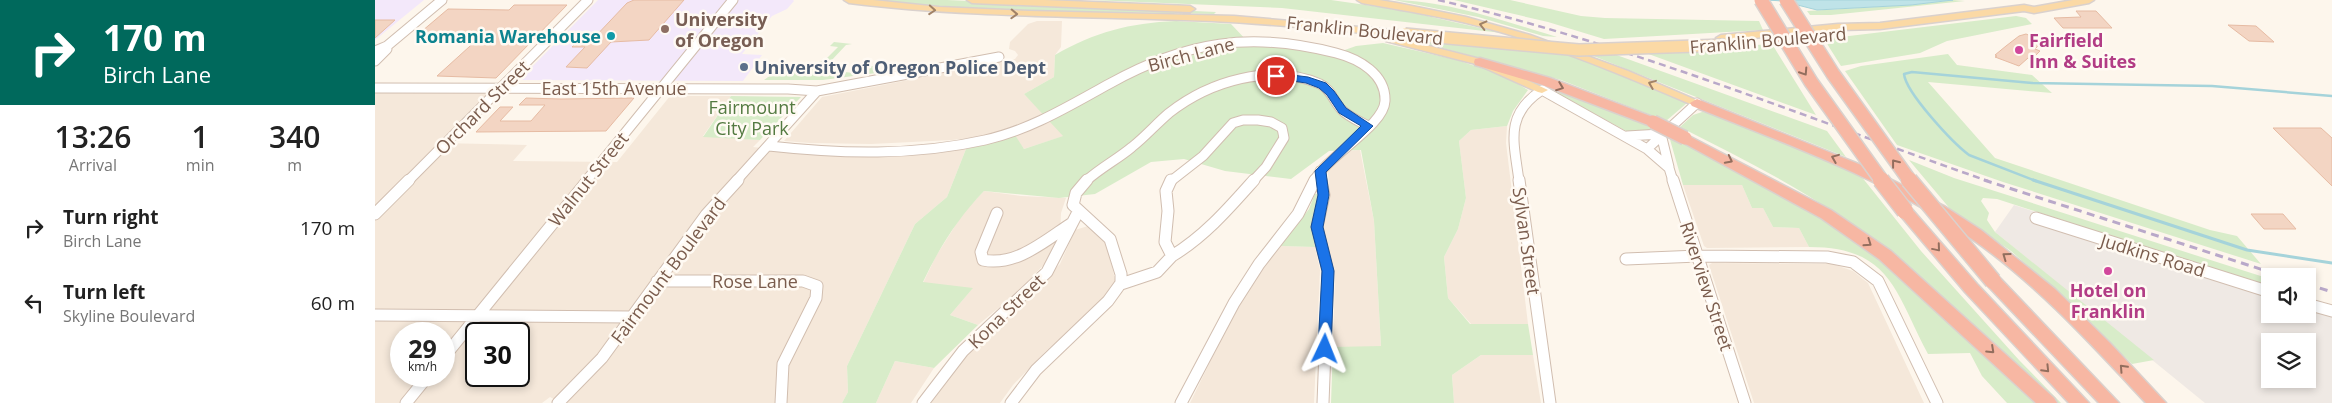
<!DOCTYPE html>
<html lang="en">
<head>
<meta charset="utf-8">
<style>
  :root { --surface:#fff; --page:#f6f6f6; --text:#222; --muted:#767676 }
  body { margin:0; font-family:"Open Sans",sans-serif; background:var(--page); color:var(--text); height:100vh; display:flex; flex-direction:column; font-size:19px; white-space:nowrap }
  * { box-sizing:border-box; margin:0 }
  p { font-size:16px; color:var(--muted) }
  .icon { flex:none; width:28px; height:28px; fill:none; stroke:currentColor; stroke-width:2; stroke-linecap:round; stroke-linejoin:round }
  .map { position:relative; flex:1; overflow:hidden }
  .side { display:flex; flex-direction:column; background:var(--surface); width:375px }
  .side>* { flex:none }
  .hud { background:#00695c; color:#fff; overflow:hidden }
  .buttons { position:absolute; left:1886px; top:268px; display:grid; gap:10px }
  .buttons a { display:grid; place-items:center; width:55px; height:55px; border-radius:0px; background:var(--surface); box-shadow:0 2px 8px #0003; font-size:25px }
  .speed { position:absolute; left:15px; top:322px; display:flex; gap:10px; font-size:25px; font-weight:700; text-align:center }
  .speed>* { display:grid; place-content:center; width:65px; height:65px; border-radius:50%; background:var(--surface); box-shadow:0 2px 8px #0003; line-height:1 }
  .speed small { font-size:12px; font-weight:400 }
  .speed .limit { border:2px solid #111; border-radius:8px; background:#fff; color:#111 }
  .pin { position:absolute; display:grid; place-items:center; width:42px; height:42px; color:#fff; margin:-21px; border:2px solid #fff; border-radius:50%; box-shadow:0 1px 5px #0007 }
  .me { position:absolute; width:55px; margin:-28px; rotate:2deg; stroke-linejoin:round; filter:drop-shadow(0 0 4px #0008) }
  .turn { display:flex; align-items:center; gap:18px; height:105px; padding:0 20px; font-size:22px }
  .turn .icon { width:65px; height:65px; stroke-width:2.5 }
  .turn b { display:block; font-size:35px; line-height:42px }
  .eta { display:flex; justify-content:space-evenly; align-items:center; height:85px; text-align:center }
  .eta b { font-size:30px; font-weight:600; line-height:35px }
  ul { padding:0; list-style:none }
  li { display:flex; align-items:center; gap:15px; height:75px; padding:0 20px }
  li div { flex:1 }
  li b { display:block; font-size:19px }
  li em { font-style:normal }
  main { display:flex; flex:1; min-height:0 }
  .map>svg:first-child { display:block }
  .residential { fill:#f5e8da; fill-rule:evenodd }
  .industrial { fill:#efe9e4; fill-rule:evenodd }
  .education { fill:#f3e8fa }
  .green { fill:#d8ecc9 }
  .water { fill:#bfe3e8; stroke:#a5d3da }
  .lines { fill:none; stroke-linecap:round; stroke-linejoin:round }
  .stream-far1 { stroke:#a5d3da; stroke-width:2.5 }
  .stream { stroke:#a5d3da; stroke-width:3 }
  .building { fill:#f3d5c3; stroke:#e6bba3 }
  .minor-far1-casing { stroke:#d1beb0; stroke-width:11 }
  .minor-casing { stroke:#d1beb0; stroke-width:13 }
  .major-casing { stroke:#dad1cd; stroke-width:3 }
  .highway-casing { stroke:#dad1cd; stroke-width:3 }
  .minor-far1 { stroke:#fff; stroke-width:9 }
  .minor { stroke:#fff; stroke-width:11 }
  .major { fill:#fbd9a5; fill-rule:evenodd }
  .highway { fill:#f7b7a3; fill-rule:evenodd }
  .rail-far1 { stroke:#b9a8c9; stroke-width:2.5; stroke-dasharray:7 4.5; stroke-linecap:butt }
  .rail { stroke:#b9a8c9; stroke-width:3; stroke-dasharray:8 5.5; stroke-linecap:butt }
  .major-bridge-casing { stroke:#dad1cd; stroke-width:14; stroke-linecap:butt }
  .highway-bridge-far1-casing { stroke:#dad1cd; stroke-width:16; stroke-linecap:butt }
  .highway-bridge-casing { stroke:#dad1cd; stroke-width:19; stroke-linecap:butt }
  .major-bridge { stroke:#fbd9a5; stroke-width:11 }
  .highway-bridge-far1 { stroke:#f7b7a3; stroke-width:13 }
  .highway-bridge { stroke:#f7b7a3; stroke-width:16 }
  .oneway { stroke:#a18267 }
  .oneway2 { stroke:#936e5e }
  .route { fill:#1a73e8; stroke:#114b97 }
  .education-dot { fill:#8d6e63; stroke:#fffaf3; stroke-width:2 }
  .culture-dot { fill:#0f9aa8; stroke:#fffaf3; stroke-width:2 }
  .hotel-dot { fill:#d1479c; stroke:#fffaf3; stroke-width:2 }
  .service-dot { fill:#5c6f8a; stroke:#fffaf3; stroke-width:2 }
  .labels { text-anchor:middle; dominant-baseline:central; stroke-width:5; stroke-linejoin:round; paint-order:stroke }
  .education-label { font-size:18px; font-weight:bold; fill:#785e54; stroke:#fffaf3; text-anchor:start }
  .street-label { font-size:18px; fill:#7a5c4d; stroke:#fffaf3 }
  .culture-label { font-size:18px; font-weight:bold; fill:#0d838f; stroke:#fffaf3; text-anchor:end }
  .hotel-label { font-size:18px; font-weight:bold; fill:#b23c85; stroke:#fffaf3; text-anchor:start }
  .service-label { font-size:18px; font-weight:bold; fill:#4e5e75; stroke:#fffaf3; text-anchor:start }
  .park-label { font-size:18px; fill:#537a41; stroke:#fffaf3 }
</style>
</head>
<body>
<main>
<section class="side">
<div class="hud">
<div class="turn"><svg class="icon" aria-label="right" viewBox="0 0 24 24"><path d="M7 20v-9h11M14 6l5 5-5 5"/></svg><div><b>170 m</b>Birch Lane</div></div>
</div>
<div class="eta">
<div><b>13:26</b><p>Arrival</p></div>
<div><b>1</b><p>min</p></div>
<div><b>340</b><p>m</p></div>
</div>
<ul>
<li><svg class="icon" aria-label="right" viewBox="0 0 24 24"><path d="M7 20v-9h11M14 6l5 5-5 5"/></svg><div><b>Turn right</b><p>Birch Lane</p></div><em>170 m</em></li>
<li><svg class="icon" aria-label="left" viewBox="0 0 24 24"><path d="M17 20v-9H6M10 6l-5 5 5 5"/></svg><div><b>Turn left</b><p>Skyline Boulevard</p></div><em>60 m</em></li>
</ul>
</section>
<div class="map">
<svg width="1957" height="403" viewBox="0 0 1957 403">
  <rect width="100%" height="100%" fill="#fdf6ec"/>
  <path class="residential" d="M662,21H687L686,47L680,55L679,77L649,94L669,114L647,125L612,136L577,140L496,144L435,143L409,141L447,97L640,59L643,55L640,51L634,49L635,42L653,24Z
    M0,88H126L112,96L64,143L152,145L138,161L242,162L295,96H356L328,136L385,140L378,147L436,153L591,149L572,197L540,224L472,366L473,392L467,403H186L175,397L167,403H0ZM26,334H69V376H26ZM101,334H144V376H101Z
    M674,120L689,136L649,149L640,136Z
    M1132,126L1131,143L1153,324H1096L1073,298L1069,257L1083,229L1091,198L1084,141L1096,130Z
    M985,150L999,221L1006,347H958L960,271L946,228L948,216L955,199L953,173L954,167L970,151Z
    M1308,185H1367L1377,208H1388L1398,227L1424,228L1434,247L1332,248L1329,246Z
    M609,191L646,196L691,198L686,213L685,238L673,260L645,290L603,325L575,315L597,289L548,283L561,256L589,212Z
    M713,226L731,240L741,284L735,295L671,351L638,385L625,403H556L586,361L685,264L700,230Z
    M905,246L940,247L945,270L939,403H815L859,313L876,283Z
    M1337,263L1458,264L1478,271L1493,283L1549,403H1379L1334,265Z
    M1106,355H1158L1166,403H1079L1077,375Z
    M520,361L559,368L536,403H501Z"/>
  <path class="industrial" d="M1639,205L1895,287V314H1932L1933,299L1957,306V403H1830L1620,232ZM1895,341H1932V379H1895Z"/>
  <path class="education" d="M0,0H49L0,40Z
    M223,0H418L419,1L412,9L397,16L367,54L387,55L368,81L144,80Z"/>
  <path class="green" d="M504,0H572L841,12L839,14C728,11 615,14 504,0Z
    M717,0H956L1026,10L1127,33L907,8Z
    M1019,0C1069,0 1133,22 1182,37L1168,36L1103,17Z
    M1079,0H1135L1206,16L1230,18L1384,21L1388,30L1229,39L1173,22Z
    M1578,0L1590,1L1456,15H1435L1432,11L1536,5Z
    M1641,16L1651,18L1657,24L1572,41L1545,53L1466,66L1449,39Z
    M801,21L856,24L874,43L956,55L981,46L1008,43L1082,60L1127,75L1153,90L1138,111L1132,126L1096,130L1084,141L1091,198L1083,229L1069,257L1073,298L1095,324H1153L1158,355H1106L1077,375L1079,403H956L958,347L1006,346L999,221L986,150L954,151L916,179L850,171L809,159L776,162L720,194L684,198L609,191C583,218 564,248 548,282L598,288L575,315L603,325L559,368L520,361L501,403H467L473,392L472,366L540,224L572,197L591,149L640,135L649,149L688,136L649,94L679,77L680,55C720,32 754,23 801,21Z
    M1030,38L1188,52L1312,103L1291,121L1186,80Z
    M459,42L477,44L471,45L455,62L458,64L453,70L487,74L495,66H501V73L448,80H389L404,69L449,61L463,47L455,46Z
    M1397,44L1441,115L1268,52Z
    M1211,53H1236L1452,131L1471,157Z
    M1573,54L1582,65L1657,75L1677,93L1553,82L1620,158L1835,230L1862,236L1886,264L1628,182L1522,145L1470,71L1486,66Z
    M1165,84L1260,119L1283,130L1264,134L1251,131Z
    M356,96L426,97L385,140L328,137Z
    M1327,112L1337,113L1482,171L1546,251L1644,360L1686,403H1681C1611,337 1543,268 1463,215C1413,181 1358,154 1305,127L1318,115Z
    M1294,136C1366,170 1438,208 1501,257C1558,300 1609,353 1661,403H1632L1607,376L1595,353L1553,354C1520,292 1516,247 1434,247L1424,228L1398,227L1388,208H1377L1367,185H1308Z
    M1534,160L1579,178L1895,279V287L1622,199L1608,198L1606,201L1614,213L1612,220L1620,232L1779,360L1757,364L1681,291L1636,251L1576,210Z
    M940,194H944L938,227L940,247L905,246L934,209Z"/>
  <path class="water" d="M1393,0H1578L1536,5L1442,10L1407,1Z"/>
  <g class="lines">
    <path class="stream-far1" d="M1661,181L1594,155C1578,143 1531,93 1529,74L1537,72L1657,83L1837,86L1957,96"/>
    <path class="stream" d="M1658,180L1872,250L1957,263"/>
  </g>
  <path class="building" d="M259,0H309L274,40L236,42L212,68L191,67L210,47H197L205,39H218L252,3Z
    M139,5H192L121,78L62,76L105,37H40L73,9L134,10Z
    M1701,11H1721L1737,28H1688L1679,18L1706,17Z
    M0,20H20L0,38Z
    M1853,25L1881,26L1899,42L1874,41Z
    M1651,34L1668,41L1660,49L1665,51L1657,59L1653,58L1644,66L1620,57L1622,56L1620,55L1631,46L1644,36Z
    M151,98L186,99L259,98L231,131L101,132L125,107H138L125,121H156L170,105H144Z
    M1898,128H1946L1957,138V186Z
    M1876,214H1908L1921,229H1889Z"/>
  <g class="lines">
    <g class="minor-far1-casing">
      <path id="minor-far1" d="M0,51L12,46L67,0
        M0,61L12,49
        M0,88L413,89L442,91L624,57
        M1286,134L1294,167
        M1252,136L1286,134
        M394,146C466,154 539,156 610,140C655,130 694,106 734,84C811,41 876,31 961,53C984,59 1011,74 1010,101C1009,126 953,155 939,181
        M1272,149L1322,103
        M945,171L947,181
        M33,181L213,0
        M211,181L358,0
        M361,181L442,91
        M711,181C725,168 743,159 757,147C770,137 781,124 794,113C835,81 895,63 945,84C956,89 959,102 967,110C974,117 984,121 993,126
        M796,181L828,156L858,123L868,120H883L896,122L907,128L909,138L891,167L878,181
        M1144,181C1139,142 1129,115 1167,90L1272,149L1294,168L1298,181"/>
    </g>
    <g class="minor-casing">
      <path id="minor" d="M796,180L791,191L793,211L790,242L797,256
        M946,180L949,195L942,227L953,271L948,403
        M1144,180L1175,403
        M1298,180L1370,403
        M622,213L606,252L608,260C641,267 671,240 697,223
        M0,214L34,180
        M1661,218L1895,292
        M797,256C830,236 854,208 879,180
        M1251,259L1323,256L1452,257L1478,262L1503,281L1562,403
        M282,281H428L442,286L441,298L408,364L406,403
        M746,284L782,272L797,256
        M1932,304L1957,311
        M0,315L256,317
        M69,357L213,180
        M31,403L53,376
        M183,403L227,358L331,215L363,180
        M548,403L588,351L672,272L703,212
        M636,403L661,370L733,301L746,283V274L735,239L698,205L701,193L712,180
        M806,403L859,303L884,264L923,214L940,180"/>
    </g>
    <g class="major-casing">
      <path id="major" d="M469,0H498L564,7L654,11L859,16L1030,31L1035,34L1030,37C966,31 902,24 837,21C716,16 595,18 474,3Z
        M592,0H669L815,6L820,9L815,12L597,3Z
        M982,0H1004L1022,3L1091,17L1155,35L1253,71L1328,103L1326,105H1318C1254,78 1189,50 1122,31C1078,18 1032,11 987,3Z
        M1698,0H1719L1714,3L1659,13L1649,11L1505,29L1463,30L1346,41L1341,38L1346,35L1463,24L1505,23L1649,5L1659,7Z
        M1015,36L1109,60L1173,90L1167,93L1163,92L1101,64L1011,41L1010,39Z"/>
    </g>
    <g class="highway-casing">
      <path id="highway" d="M1105,58L1175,78L1283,119L1285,122L1283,125H1273L1165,84L1100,65L1099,62L1100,59Z
        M1322,99L1491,167L1569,206L1606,230L1680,289L1735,343L1791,403H1771C1716,344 1661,283 1594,237C1510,179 1412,144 1317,106L1315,103Z
        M1310,134L1456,210L1516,251L1679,398L1682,403H1661L1504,259L1446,218L1305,141L1303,138Z
        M1530,206L1535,207L1602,284L1714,403H1694L1590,292L1525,215L1522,211L1525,207Z
        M1618,275L1624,277L1744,403H1724L1612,285L1610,281L1612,277Z"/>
    </g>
    <use href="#minor-far1" class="minor-far1"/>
    <use href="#minor" class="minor"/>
    <use href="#major" class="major"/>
    <use href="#highway" class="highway"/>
    <path class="rail-far1" d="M1063,0C1254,44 1428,117 1613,181"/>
    <path class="rail" d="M1609,180L1907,276
      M1932,284L1957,292"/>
    <g class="major-bridge-casing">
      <path id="major-bridge" d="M1030,34L1204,50L1350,45"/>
    </g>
    <g class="highway-bridge-far1-casing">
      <path id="highway-bridge-far1" d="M1386,0L1436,82L1507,181
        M1411,0L1458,74L1535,181
        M1278,122L1310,138"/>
    </g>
    <g class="highway-bridge-casing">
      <path id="highway-bridge" d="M1506,180L1530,211
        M1534,180L1618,281"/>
    </g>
    <use href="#major-bridge" class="major-bridge"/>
    <use href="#highway-bridge-far1" class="highway-bridge-far1"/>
    <use href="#highway-bridge" class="highway-bridge"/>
  </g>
  <defs><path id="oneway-chevron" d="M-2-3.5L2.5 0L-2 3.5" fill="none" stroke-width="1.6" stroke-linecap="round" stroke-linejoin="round" transform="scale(1.25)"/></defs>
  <g class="oneway">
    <use href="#oneway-chevron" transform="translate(557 10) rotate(4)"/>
    <use href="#oneway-chevron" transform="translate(639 14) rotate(2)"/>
    <use href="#oneway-chevron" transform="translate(1108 25) rotate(-166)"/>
    <use href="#oneway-chevron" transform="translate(1277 84) rotate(-158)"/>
  </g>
  <g class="oneway2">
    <use href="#oneway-chevron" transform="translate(1429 72) rotate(57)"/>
    <use href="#oneway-chevron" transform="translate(1185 87) rotate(21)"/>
    <use href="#oneway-chevron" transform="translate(1460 158) rotate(-158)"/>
    <use href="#oneway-chevron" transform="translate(1354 160) rotate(27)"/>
    <use href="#oneway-chevron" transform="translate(1520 163) rotate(-128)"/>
    <use href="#oneway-chevron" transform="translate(1493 243) rotate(35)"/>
    <use href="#oneway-chevron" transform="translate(1562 248) rotate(50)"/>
    <use href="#oneway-chevron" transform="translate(1631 256) rotate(-144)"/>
    <use href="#oneway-chevron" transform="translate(1616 350) rotate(43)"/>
    <use href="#oneway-chevron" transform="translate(1748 368) rotate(-133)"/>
    <use href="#oneway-chevron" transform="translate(1671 369) rotate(46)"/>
  </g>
  <path class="route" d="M901,73L933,77L951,83L959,91L971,108L998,126L951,172L954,195L948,227L959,271L956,349L950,354L943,349L947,271L936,227L943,195L940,171L986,126L964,113L952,95L944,88L931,83L898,78V74Z"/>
  <circle class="education-dot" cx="290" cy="29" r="5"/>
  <circle class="culture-dot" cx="236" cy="36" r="5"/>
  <g class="hotel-dot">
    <circle cx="1644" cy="50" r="5"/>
    <circle cx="1733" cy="271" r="5"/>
  </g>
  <circle class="service-dot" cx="369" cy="67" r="5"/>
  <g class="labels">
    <g class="education-label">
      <text x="300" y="19">University<tspan x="300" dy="21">of Oregon</tspan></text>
    </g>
    <g class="street-label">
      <text transform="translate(990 30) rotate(6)">Franklin Boulevard</text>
      <text transform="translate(1393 40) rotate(-5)">Franklin Boulevard</text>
      <text transform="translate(816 54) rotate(-15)">Birch Lane</text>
      <text x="239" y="88">East 15th Avenue</text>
      <text transform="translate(107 107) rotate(-45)">Orchard Street</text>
      <text transform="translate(213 179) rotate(-51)">Walnut Street</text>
      <text transform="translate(1152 241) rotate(82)">Sylvan Street</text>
      <text transform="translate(1778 255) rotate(17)">Judkins Road</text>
      <text transform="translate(293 270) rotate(-53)">Fairmount Boulevard</text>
      <text x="380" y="281">Rose Lane</text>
      <text transform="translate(1332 286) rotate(72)">Riverview Street</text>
      <text transform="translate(631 311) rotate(-44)">Kona Street</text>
    </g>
    <g class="culture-label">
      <text x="226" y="36">Romania Warehouse</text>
    </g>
    <g class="hotel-label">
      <text x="1654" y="40">Fairfield<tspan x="1654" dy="21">Inn &amp; Suites</tspan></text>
      <text x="1733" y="290" text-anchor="middle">Hotel on<tspan x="1733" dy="21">Franklin</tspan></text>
    </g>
    <g class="service-label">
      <text x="379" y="67">University of Oregon Police Dept</text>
    </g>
    <g class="park-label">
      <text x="377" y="107">Fairmount<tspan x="377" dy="21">City Park</tspan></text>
    </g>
  </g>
</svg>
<div class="buttons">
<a><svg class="icon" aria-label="sound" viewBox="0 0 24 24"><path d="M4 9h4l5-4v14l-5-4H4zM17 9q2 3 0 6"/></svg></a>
<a><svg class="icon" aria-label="layers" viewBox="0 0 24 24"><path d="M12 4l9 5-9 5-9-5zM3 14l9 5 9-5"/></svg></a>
</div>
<div class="speed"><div>29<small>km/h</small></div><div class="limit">30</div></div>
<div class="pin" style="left:901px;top:76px;background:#d93025"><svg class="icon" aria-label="arrive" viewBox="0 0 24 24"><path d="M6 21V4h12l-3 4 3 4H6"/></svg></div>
<svg class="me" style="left:950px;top:349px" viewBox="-20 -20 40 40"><path d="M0-17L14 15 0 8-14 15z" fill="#1a73e8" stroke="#fff" stroke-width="4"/></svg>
</div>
</main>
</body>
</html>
